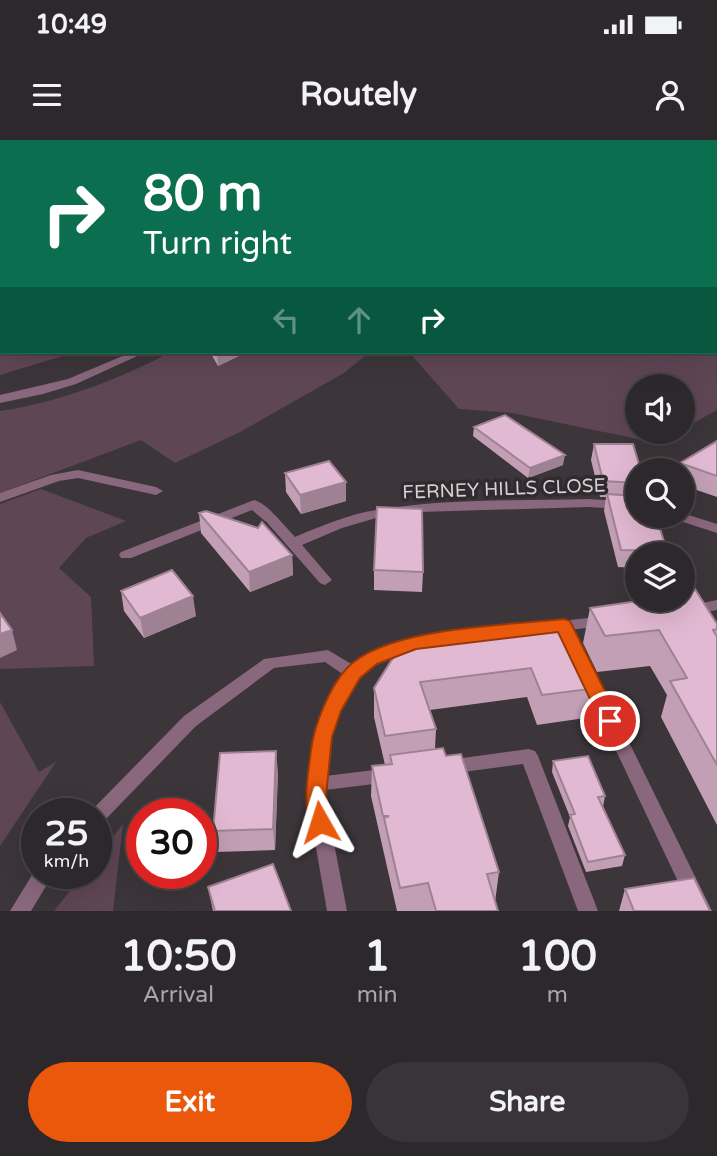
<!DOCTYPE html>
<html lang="en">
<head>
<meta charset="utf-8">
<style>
  :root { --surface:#2d282b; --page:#393437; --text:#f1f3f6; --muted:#a7a6a9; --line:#484447; --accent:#ea580c }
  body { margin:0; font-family:"Varela Round",sans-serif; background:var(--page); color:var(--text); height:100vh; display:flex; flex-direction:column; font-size:26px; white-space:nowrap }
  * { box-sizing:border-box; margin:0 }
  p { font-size:23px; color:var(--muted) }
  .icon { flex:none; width:38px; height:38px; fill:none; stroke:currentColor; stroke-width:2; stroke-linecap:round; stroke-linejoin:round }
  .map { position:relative; height:771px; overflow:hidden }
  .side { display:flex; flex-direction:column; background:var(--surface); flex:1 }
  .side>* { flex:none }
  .banner { position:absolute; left:0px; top:0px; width:718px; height:214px; box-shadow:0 7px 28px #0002,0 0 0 2px var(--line); background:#0b6e4f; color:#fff; overflow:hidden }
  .controls { position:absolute; left:625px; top:234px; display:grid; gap:14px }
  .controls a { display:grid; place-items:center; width:70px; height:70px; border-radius:50%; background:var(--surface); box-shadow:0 7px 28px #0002,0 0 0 2px var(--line); font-size:35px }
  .speed { position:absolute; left:21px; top:658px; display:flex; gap:14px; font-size:35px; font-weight:700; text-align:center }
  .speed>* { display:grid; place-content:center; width:91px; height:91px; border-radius:50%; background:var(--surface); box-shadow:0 7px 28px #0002,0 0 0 2px var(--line); line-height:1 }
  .speed small { font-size:18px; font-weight:400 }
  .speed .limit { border:10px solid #d22; background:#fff; color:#111 }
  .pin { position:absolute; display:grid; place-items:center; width:60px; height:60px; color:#fff; margin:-30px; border:4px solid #fff; border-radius:50%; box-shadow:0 2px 7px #0007 }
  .me { position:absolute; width:77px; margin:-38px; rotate:354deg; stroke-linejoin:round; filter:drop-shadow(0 0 5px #0008) }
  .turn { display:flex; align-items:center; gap:24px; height:147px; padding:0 28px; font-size:32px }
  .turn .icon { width:91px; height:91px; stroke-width:2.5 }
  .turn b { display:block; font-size:49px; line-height:60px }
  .lanes { display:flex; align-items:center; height:66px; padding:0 28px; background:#0003; justify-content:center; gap:35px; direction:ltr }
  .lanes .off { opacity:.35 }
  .eta { display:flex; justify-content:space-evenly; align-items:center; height:119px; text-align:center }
  .eta b { font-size:42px; font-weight:700; line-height:49px }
  .button { display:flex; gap:14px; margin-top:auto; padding:14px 28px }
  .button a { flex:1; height:80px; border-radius:42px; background:var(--accent); color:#fff; font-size:28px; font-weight:700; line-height:80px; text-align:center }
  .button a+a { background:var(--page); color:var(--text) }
  .status { display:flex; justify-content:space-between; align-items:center; height:49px; padding:0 35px; background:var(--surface); direction:ltr }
  .status svg { height:19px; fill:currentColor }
  header { display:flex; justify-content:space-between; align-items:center; height:91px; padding:0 28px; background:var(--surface); font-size:32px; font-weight:700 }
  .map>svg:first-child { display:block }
  .green { fill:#5f4655 }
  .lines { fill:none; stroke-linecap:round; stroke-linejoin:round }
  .lane { fill:#89677c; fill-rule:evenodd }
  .street { fill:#89677c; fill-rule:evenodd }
  .wall { fill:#c29fb5 }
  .shaded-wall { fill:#9e8293 }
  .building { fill:#e2b9d2; stroke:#9e8293; stroke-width:2 }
  .route { fill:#ea580c; stroke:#983908; stroke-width:2 }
  .labels { text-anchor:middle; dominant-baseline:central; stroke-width:7; stroke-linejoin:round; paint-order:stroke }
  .street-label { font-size:19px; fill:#d6d2d4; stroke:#312b2f }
</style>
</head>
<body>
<div class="status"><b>10:49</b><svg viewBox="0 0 49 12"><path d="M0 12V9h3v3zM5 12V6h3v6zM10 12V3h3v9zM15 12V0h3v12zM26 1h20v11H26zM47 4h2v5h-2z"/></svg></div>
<header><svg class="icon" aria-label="menu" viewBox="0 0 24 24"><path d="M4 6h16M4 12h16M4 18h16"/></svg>Routely<svg class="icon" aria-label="person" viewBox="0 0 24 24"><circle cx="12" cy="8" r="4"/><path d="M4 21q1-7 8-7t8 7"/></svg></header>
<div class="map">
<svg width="717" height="771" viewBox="0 0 717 771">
  <rect width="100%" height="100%" fill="#3c3539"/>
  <path class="green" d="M716,90L717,270L683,289L682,247H637V292H676L657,303L512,273L459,269L409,212H716Z
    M0,124L2,212H76L0,235Z
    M171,212H370L344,233L240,292L175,323L141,300L0,353V271C60,262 117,240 171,212Z
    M41,349L126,381L86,398L59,428L91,457L94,526L0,529V364Z
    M0,562L39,632L56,622L0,706Z
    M123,684L113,771H54L84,733H96V718Z"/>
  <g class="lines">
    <path class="lane" d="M168,0H201L165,2Z
      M0,19H2V23H0Z
      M78,330L156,347L163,351L156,355L78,338L59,341L0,362V353L51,335Z
      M254,360C262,362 272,371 277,378L275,381H265L252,370L131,418H121L119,415L121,412Z
      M590,533L596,535L598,539L712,771H692L582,539L584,535Z
      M529,609L535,611L538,616L598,771H578L523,624L448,634L442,632L439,627L442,622L448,620Z
      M390,628L396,630L399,635L396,640L390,642L317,651L310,649L308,644L310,639L317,637Z"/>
    <path class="street" d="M1,0H9V2L2,3Z
      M204,0H212L213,2H205Z
      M407,0H415L416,2H408Z
      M2,112V121L0,120Z
      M132,212H146L76,244L43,254L0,263V255L68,239Z
      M588,359L637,362V370L588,367L420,372L376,378L342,388L302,405L332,440L325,445L320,443L263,378L265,375H275L295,397C321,386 349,374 377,370C446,358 518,361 588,359Z
      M682,373L717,384V393L674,379L672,376H682Z
      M717,460V470L688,476L683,475L680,471L683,467Z
      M606,476L612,477L614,481L612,485L415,508L376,524L359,537L339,571L331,597L325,656L347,771H327L307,656L313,597L322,570L344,535L325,522L274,528L196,586L103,682L96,684V674H88L184,576L264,519L328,510L353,525L364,516L413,497Z
      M37,727V733H54L31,771H10Z"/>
  </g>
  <path class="wall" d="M457,0H717V50L716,49V2H459Z
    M210,212H247L218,226Z
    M474,287L563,325L528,338L473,296Z
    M717,301V357L682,345V331H678L680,323Z
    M594,304L637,331V376L667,411L666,415H637V428L618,427L604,371L606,357H600L591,320Z
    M285,333L346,361L301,374L286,352Z
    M199,373L292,415L293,435L250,452L201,393Z
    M374,430L423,432L422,452L374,450Z
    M121,451L196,476L144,498L124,471Z
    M641,460H682L717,484V685L661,577L667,555L650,526L597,532L583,503L590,468L641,461Z
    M570,490L598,548L592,577L537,585L527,557L430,570L436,589L435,609L446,616L499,732L495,762L498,771H397L371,656L372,626L385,625L374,577V548Z
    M553,621L605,656L603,667L625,715L622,726L586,732L568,686L570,677L552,632Z
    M278,632L275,710L216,712L213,691Z
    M208,747L291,771H213Z
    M625,749L710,771H619Z"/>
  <path class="shaded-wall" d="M217,212H247L218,226Z
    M565,315L563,325L528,338L530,328Z
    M346,342V361L301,374L300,355Z
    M292,415L293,435L250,452L249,432Z
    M193,456L196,476L144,498L140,478Z
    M12,490L17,510L0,518V494Z
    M276,611L278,632L275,710L273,689Z"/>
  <path class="building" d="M32,0H58V2H32Z
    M353,0H383L385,2H354Z
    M465,0H717V42H716V2H466Z
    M716,53H717V72L716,76Z
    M716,78L717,79V107H716Z
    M505,275L565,315L530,328L474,287Z
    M717,301V336L680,323Z
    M594,304H633L641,331H637V343L603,341Z
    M329,321L346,342L300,355L285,333Z
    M607,354L637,356V376H656L667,411L621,410Z
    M377,367L422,369L423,432L374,430Z
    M206,371L258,388L262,382L292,415L249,432L199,373Z
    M172,430L193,456L140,478L121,451Z
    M695,449L717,484V489L713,490L717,497V625L670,541L687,538L659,490L605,496L590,468L645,460H682V450Z
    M0,473L12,490L0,494Z
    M570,490L598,548L542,555L531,528L420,542L436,589L385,596L374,548L398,510Z
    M443,608L446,616L461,614L499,732L487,734L498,771H436L428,743L400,748L384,678L389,676H383L372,626L392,624L390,615Z
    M276,611L273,689L213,691L220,613Z
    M588,616L605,656L598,657L625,715L588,722L570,675L575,674L553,621Z
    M273,724L291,771H215L208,747Z
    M694,738L710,771H634L625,749Z"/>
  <path class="route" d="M564,479L570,481L620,581L617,586L610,588L603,586L558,492L416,509L377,524L360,538L341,571L332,597L326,656L331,682L328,689L320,692L313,689C301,665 308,636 311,610C314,585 330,546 347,528C386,487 508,485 564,479Z"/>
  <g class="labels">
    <g class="street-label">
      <text transform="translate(504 349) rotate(-2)">FERNEY HILLS CLOSE</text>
    </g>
  </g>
</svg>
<div class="controls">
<a><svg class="icon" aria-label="sound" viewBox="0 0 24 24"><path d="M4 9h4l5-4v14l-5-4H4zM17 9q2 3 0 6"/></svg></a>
<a><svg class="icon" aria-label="search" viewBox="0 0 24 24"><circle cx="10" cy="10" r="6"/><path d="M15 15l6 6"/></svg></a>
<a><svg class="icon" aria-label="layers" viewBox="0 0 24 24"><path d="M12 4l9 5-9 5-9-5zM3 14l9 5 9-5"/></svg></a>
</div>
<div class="speed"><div>25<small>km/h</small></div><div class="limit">30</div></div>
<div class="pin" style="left:610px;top:581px;background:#d93025"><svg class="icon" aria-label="arrive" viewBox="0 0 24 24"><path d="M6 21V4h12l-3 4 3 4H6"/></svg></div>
<svg class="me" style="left:320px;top:682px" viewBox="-20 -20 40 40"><path d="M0-17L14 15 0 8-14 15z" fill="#ea580c" stroke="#fff" stroke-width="4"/></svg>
<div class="banner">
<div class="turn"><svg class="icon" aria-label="right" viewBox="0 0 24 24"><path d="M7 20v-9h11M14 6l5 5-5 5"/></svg><div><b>80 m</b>Turn right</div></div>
<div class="lanes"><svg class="icon off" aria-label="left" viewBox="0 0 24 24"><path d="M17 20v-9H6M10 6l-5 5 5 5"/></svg><svg class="icon off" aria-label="ahead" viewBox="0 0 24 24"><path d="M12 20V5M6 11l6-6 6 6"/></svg><svg class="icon" aria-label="right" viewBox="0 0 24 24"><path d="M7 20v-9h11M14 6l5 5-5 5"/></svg></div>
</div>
</div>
<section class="side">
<div class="eta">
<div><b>10:50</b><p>Arrival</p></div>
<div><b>1</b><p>min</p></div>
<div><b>100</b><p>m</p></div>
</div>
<div class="button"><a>Exit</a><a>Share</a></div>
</section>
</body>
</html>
